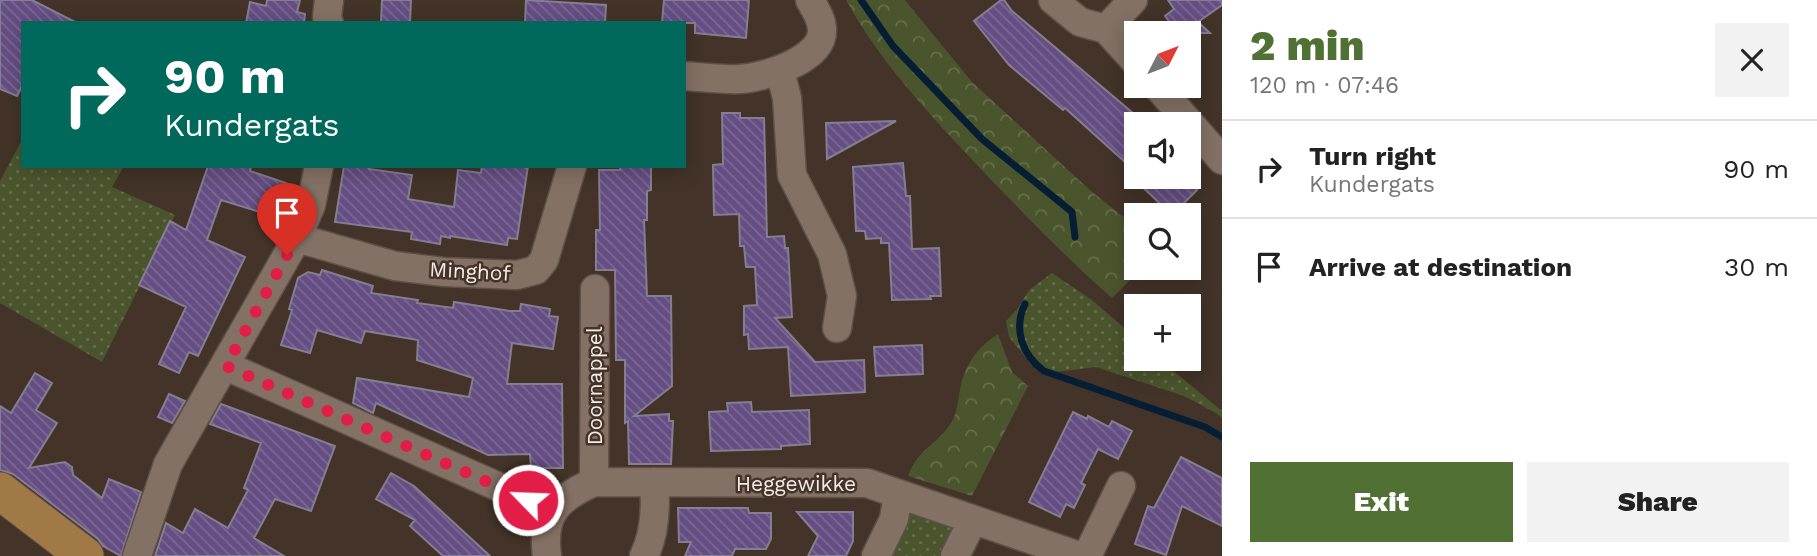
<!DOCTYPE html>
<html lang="en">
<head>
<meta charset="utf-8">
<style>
  :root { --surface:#fff; --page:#f2f2f2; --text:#222; --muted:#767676; --line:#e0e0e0; --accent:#507034 }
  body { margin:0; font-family:"Work Sans",sans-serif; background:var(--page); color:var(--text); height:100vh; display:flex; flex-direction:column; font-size:26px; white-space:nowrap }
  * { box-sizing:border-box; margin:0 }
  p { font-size:23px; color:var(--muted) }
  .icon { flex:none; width:38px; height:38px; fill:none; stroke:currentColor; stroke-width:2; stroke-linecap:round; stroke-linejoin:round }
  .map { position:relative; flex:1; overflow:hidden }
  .sheet { display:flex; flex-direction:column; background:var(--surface); width:595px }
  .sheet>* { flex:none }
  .top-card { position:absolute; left:21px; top:21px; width:665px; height:147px; border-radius:0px; box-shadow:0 4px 18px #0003; background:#00695c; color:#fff; overflow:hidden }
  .needle { width:46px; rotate:48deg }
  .buttons { position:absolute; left:1124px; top:21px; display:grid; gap:14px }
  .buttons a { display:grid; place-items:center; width:77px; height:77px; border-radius:0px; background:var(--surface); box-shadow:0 4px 18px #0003; font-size:35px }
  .pin { position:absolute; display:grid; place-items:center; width:60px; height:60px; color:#fff; margin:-72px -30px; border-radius:50% 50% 50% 0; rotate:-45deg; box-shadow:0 0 7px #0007 }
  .pin .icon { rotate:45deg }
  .me { position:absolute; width:77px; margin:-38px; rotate:294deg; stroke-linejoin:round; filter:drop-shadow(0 0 5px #0008) }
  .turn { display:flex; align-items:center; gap:24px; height:147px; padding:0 28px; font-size:32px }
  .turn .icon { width:91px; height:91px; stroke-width:2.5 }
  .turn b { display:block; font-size:49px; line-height:60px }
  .round { display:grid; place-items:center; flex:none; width:74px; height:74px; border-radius:0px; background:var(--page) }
  .summary { display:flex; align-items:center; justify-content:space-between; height:119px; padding:0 28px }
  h1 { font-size:42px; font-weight:800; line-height:52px; color:var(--accent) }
  .button { display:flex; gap:14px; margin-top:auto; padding:14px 28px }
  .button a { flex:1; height:80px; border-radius:0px; background:var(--accent); color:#fff; font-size:28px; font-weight:800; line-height:80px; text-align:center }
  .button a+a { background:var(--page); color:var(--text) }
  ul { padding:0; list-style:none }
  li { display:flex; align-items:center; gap:21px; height:98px; padding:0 28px; border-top:2px solid var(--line) }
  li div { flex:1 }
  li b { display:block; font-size:26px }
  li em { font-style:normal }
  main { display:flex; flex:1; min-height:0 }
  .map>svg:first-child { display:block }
  .grass { fill:url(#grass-dots) }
  .forest { fill:url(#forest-crowns) }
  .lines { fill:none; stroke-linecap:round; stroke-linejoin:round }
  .stream { stroke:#061e34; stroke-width:7 }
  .building { fill:url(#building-back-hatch); stroke:#857d90; stroke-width:2 }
  .minor-casing { stroke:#5e5047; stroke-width:31 }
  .major-casing { stroke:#5e5047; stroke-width:39 }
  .minor { stroke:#847165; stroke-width:28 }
  .major { stroke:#a07946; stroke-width:37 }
  .route { stroke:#e11d48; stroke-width:12; stroke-dasharray:0 21.6 }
  .labels { text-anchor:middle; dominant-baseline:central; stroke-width:5; stroke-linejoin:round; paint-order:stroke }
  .street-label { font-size:21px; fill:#f4eae3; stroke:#433328 }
</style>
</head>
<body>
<main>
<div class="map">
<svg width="1222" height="556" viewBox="0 0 1222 556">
  <defs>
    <pattern id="grass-dots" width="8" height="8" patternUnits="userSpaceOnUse" patternTransform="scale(1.75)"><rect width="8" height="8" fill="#4b552d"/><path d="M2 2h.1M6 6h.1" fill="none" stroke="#666e4b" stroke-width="1.8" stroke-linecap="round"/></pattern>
    <pattern id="forest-crowns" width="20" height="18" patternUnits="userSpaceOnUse" patternTransform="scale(1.75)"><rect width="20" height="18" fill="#4b552d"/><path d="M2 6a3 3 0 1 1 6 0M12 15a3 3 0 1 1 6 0" fill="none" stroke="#666e4b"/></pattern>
    <pattern id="building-back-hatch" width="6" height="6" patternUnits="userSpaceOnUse" patternTransform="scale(1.75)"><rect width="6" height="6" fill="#654e83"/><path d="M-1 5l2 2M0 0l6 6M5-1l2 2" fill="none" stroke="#7c6894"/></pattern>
  </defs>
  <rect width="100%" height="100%" fill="#433328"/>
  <path class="grass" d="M23,138V166H124L112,187L175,215L102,362L0,303V181Z
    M1052,273L1092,300L1136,338V359H1159L1222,411V418L1216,413L1184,396L1096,367L1047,373L1031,364L1009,337L1006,321L1018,308L1029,290Z
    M907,512L957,528L943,556H885Z"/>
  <path class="forest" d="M846,0H905L972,82L1091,191L1136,227V268H1142L1112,298C1064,256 1022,212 979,167C930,115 880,62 846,0Z
    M998,334L1012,372L1028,386L972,496L908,476C918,448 940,443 952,421C957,413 958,400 960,390C964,365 978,347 998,334Z"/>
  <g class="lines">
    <path class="stream" d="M861,0L893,46L982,139L1072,212L1075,237
      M1025,304C1013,329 1022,355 1044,371L1205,427L1222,437"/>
  </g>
  <path class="building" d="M0,0H32L77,23H23V84L17,96L0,89Z
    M267,0H300L297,12L305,14L304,23H246L250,2L266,6Z
    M382,0H411L410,23H381Z
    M526,0L606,5L605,23H525Z
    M664,0H749L746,38L695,33V23H662Z
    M1001,0H1004L1012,11L1146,124H1136V172L1065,108L1063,110L1009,65L974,21Z
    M1168,0H1222V5L1198,22L1210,33H1178L1165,16L1174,9Z
    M722,113H740V118H764L767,237L784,236L785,248H788L792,317L775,318L815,362L864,360L865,392L791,396L788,347L749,349L748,334L744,335V306L757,305L755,267H746L744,246H740L739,214L714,215L713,165L723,164Z
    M896,121L827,159L826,123Z
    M903,163L906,196H910L912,249L939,248L941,296H930L931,299L892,300L889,243H881V238L866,239L865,231H856L853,167Z
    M208,166H251L250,171L298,187L286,220L221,200L207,240L245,257L198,356L189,352L179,373L159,364L186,307L139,285L170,221L186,230Z
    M344,166H369V169L412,175L408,199L454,207L458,170L481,173L482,166H528L517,239L508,238L507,245L450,236V238L441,236L440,244L411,239L412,232L335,222Z
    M620,166H651V190L647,191V220H644L647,296H671L672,386L634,416L669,414V421H673L671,464H629L628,421L625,423V360H616L615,270H596V230H600L599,170H620Z
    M1132,177H1182L1197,190L1172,215Z
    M322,270L373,286L371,293L418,300L417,303L453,308L454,302L510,311H520L521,304L550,309L549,316L558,317L553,349L512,343L507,384H562L563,468H531L530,454L488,455L376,403L373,413L353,403L357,378L469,397L473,378L417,360L418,340L365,331L361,343L317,330L310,353L281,345L292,310L289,309L298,278L308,272L320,275Z
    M922,345L923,374L876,376L874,347Z
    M35,373L52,383L36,410L57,423L29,468L65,462L72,467L73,475L102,498L109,479L141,492L121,556L103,546L98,539L13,474L0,470V406L11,413Z
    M169,394L185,401L172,423L158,417Z
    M751,402L752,412L809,410L810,444L781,446V449L711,451L709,412L728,411L727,403Z
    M221,404L335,446L311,511L275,499L254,538L284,556H155L166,523L183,533L195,509L228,528L248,490L244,488L261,443L210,424Z
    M1073,412L1087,419L1088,416L1109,427L1112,421L1132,431L1118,459L1098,449L1081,483L1085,485L1074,508L1066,504L1060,517L1029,502Z
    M1181,457L1222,478V526L1182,506L1166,555L1135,544L1148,506L1154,508Z
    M391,473L414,486L490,556H443L410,526L415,520L376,499Z
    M678,508H748L749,513H771V539L766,549H735L732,556H685L691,542H679Z
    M797,512H853V541L846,556H808L818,536Z"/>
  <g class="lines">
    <g class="minor-casing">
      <path id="minor" d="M329,0L327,17L329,23
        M1053,0L1080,22L1106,29L1136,62
        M1106,29L1133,0
        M780,71L787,98L792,175L832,254L842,296L837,328
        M684,76C702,77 721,80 739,79C763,78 823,60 822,30C822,19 815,9 810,0
        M1157,86L1222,160
        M297,238L395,266L444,272L517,275L536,270L544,260L572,166
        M226,366L553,511
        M594,482L595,289
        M137,556L168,464L297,238L311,205L319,166
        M547,556C541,514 558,498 594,482L867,483L1079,556
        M644,556C655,534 656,506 654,482
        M876,556L894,519L898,494
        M955,556L973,520
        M1087,556L1121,486"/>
    </g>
    <g class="major-casing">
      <path id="major" d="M0,491L85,556"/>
    </g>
    <use href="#minor" class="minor"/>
    <use href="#major" class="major"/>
  </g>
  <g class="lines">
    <path class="route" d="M287,255L226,366L528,500"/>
  </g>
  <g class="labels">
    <g class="street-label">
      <text transform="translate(470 271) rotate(3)">Minghof</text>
      <text transform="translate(594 386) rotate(-90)">Doornappel</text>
      <text x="796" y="483">Heggewikke</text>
    </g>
  </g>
</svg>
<div class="buttons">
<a><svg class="needle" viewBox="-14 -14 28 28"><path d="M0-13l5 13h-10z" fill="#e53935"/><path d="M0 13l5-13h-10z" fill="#767676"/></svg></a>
<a><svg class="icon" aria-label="sound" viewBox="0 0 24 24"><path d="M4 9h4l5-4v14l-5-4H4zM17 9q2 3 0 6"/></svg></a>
<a><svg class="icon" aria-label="search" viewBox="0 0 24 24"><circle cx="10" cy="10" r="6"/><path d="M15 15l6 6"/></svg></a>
<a>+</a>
</div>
<div class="pin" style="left:287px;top:255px;background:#d93025"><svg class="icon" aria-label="arrive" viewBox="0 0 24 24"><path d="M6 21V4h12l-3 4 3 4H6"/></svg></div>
<svg class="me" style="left:528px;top:500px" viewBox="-20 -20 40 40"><circle r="17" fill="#e11d48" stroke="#fff" stroke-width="3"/><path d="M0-11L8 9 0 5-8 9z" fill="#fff"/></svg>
<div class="top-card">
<div class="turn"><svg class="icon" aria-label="right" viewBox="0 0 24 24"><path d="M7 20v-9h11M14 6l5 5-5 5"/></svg><div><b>90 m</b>Kundergats</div></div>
</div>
</div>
<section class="sheet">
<div class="summary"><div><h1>2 min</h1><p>120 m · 07:46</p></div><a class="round"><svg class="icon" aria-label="close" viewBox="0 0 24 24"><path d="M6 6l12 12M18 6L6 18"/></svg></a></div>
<ul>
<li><svg class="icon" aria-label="right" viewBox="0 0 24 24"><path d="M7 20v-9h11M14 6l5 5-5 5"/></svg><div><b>Turn right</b><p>Kundergats</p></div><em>90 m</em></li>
<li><svg class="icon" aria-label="arrive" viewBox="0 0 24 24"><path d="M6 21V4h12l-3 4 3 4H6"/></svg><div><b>Arrive at destination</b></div><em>30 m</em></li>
</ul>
<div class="button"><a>Exit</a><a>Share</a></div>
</section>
</main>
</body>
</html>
